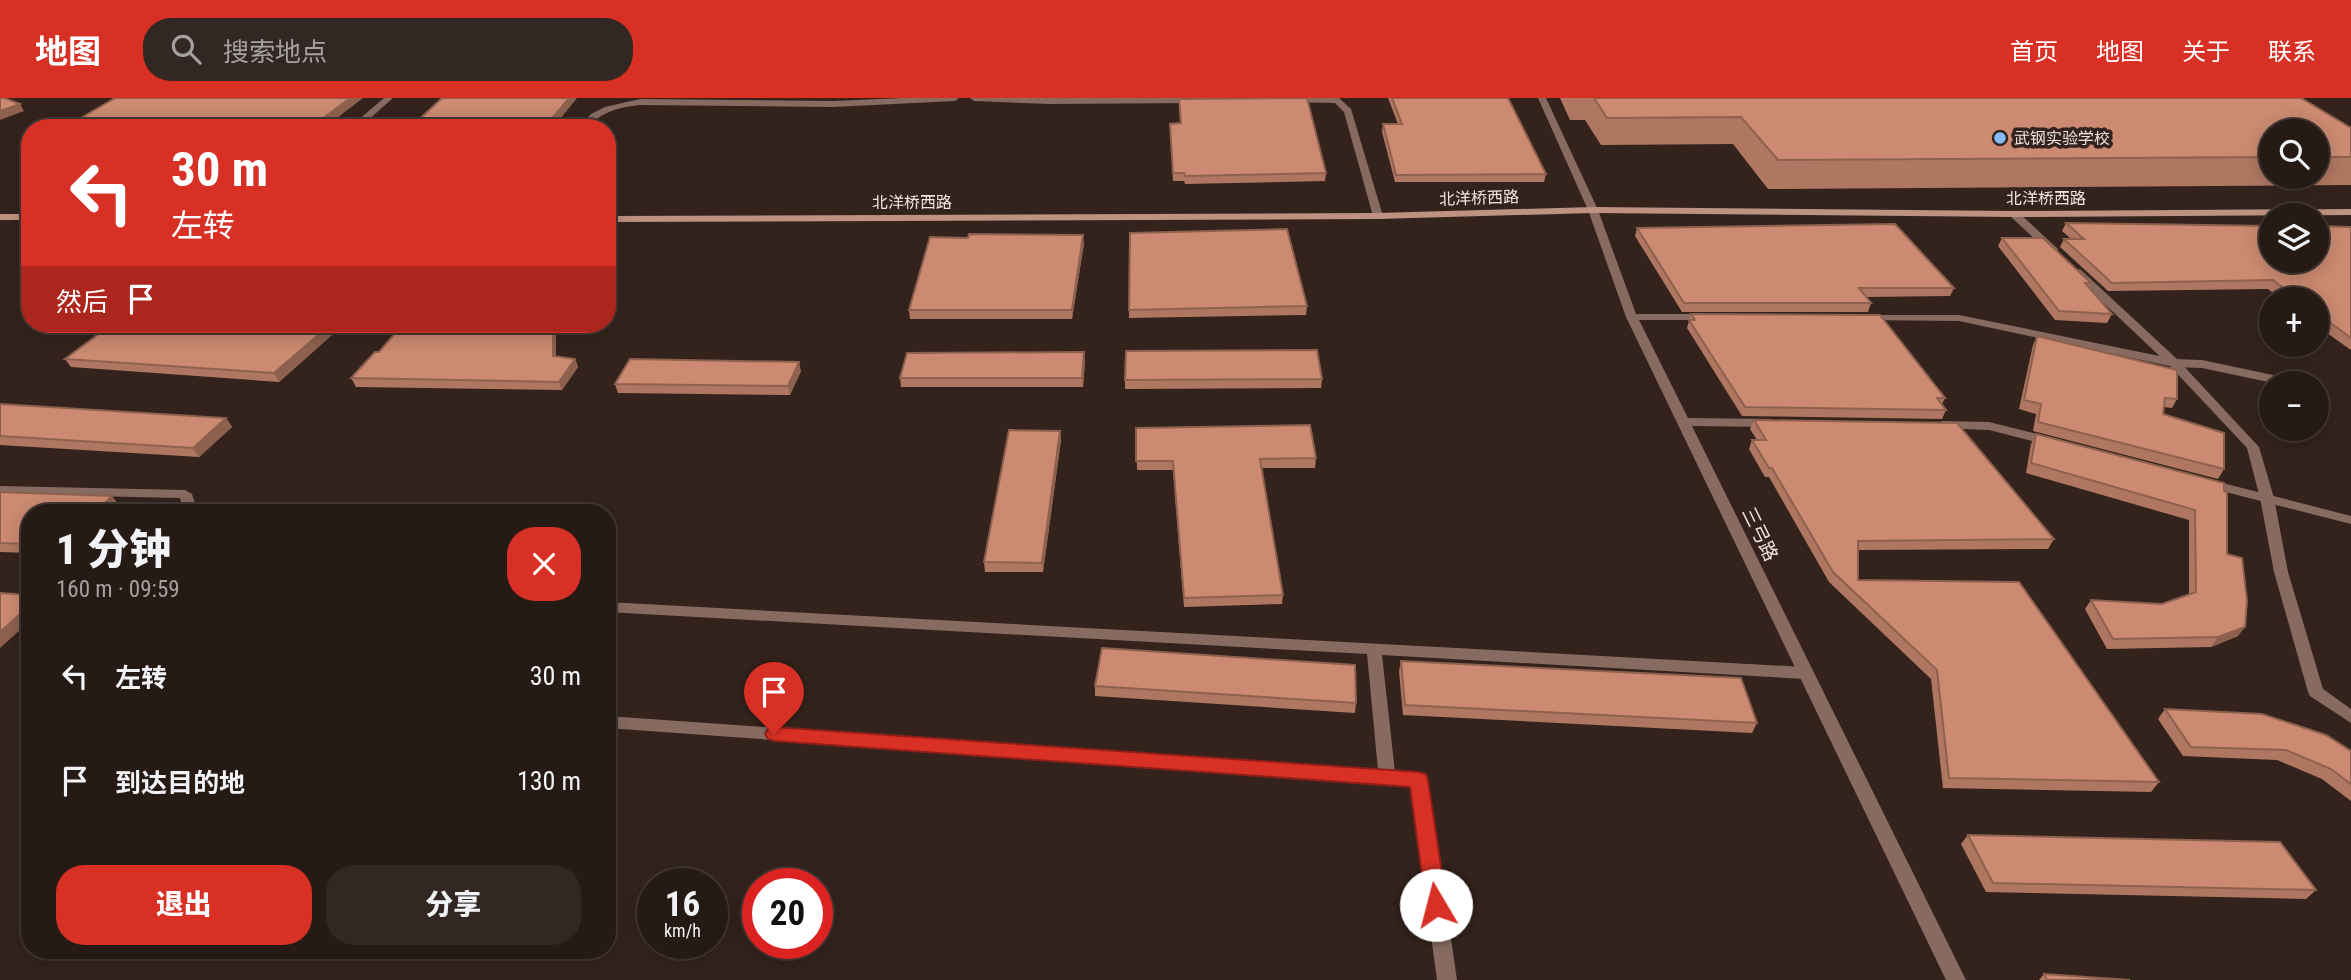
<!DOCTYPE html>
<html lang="zh">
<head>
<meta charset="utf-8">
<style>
  :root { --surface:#261a15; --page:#322722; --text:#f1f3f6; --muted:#a4a1a0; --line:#423834; --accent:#d93025 }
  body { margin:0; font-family:"Roboto Condensed","Noto Sans SC",sans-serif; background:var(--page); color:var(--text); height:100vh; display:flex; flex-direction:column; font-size:26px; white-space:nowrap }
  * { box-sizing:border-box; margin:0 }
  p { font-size:23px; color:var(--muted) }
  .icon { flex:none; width:38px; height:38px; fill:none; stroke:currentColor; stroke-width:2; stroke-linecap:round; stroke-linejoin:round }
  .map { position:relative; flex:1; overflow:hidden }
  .drawer { position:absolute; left:21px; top:406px; width:595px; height:455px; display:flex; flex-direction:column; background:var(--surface); border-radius:28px; box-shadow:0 4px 18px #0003,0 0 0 2px var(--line) }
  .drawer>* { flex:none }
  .hud { position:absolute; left:21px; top:21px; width:595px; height:214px; border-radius:28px; box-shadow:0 4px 18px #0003,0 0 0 2px var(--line); background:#d93025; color:#fff; overflow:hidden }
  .tools { position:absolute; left:2259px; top:21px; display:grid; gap:14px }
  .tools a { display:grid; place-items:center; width:70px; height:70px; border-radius:50%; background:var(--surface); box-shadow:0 4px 18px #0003,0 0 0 2px var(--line); font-size:35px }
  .speed { position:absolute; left:637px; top:770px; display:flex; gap:14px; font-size:35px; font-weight:700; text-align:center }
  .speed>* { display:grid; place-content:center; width:91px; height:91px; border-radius:50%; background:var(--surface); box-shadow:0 4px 18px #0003,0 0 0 2px var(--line); line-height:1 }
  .speed small { font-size:18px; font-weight:400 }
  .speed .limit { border:10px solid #d22; background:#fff; color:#111 }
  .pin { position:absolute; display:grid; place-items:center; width:60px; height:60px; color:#fff; margin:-72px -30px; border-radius:50% 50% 50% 0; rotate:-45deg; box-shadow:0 0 7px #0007 }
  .pin .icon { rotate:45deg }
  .me { position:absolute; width:77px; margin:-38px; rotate:352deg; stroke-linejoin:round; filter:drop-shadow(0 0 5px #0008) }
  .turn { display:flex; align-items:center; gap:24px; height:147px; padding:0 35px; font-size:32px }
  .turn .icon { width:91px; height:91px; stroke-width:2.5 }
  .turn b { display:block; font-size:49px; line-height:60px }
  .then { display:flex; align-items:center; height:66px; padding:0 35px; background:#0003; gap:14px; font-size:26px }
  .round { display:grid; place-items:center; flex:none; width:74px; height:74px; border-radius:28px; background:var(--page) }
  .headline { display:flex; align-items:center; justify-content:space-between; height:119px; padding:0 35px }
  h1 { font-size:42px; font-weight:800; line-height:52px }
  .primary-button { display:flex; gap:14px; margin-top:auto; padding:14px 35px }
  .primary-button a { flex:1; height:80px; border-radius:28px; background:var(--accent); color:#fff; font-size:28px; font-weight:800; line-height:80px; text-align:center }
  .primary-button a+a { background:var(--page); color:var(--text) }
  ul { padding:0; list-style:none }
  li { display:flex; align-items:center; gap:21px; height:105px; padding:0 35px }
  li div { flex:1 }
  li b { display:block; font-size:26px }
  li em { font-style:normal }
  header { display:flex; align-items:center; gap:42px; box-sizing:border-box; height:98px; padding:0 35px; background:var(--accent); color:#fff }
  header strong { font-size:33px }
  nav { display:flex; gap:38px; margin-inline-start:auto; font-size:24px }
  .search { width:490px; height:63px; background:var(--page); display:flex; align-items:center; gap:18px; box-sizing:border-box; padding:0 24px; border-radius:28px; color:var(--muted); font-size:26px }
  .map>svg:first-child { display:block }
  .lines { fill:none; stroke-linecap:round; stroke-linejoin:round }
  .lane { fill:#876b61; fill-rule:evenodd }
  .street { fill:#876b61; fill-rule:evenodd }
  .secondary { fill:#be9281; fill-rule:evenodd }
  .wall { fill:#af7761; fill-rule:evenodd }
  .shaded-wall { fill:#8e614f }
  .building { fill:#cb8a71; stroke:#8e614f; stroke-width:2 }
  .route { fill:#d93025; stroke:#8d1f18; stroke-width:2 }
  .poi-dot { fill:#84bcfb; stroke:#33231c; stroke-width:2.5 }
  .labels { text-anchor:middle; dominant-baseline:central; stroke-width:7; stroke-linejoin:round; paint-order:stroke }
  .far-poi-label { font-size:16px; fill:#f1e5e1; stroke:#33231c; text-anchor:start }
  .far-street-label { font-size:16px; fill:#f1e5e1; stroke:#33231c }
  .street-label { font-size:19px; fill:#f1e5e1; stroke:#33231c }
</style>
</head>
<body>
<header>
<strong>地图</strong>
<div class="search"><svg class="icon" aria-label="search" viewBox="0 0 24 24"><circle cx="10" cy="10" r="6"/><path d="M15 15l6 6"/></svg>搜索地点</div>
<nav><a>首页</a><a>地图</a><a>关于</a><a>联系</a></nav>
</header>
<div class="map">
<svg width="2351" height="882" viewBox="0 0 2351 882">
  <rect width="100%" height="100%" fill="#33231c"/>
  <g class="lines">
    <path class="lane" d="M2010,114H2018L2058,151V155H2050L2010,118Z
      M2077,171L2081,172L2178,262L2259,349L2274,400L2288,474L2323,591L2351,611V625L2310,598L2308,594L2274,474L2260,400L2247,350L2170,268L2073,176L2072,174Z
      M0,388L185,392L192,396L198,415H184L180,400L0,396Z
      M607,504L1805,569L1811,571L1813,575L1811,579L1805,581L1382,557L1395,674L1425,677L1428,682L1457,882H1437L1411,688L607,630V618L1378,672L1367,556L607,514Z"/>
    <path class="street" d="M384,0H393L359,30H349Z
      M903,0H959L955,3L833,9L640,7C619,9 601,14 587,30H578L591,16L605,9L640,1L833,3Z
      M970,0H1197L1199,2L1195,5L1049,6L974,3Z
      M1285,0H1339L1351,11L1383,118L1382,120L1373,118L1344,14L1335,5L1289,4Z
      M1538,0H1546L1598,112L1636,216H1708L1714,219L1708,222H1639L1688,320L1771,321L1777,325L1771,329L1692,328L1966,882H1946L1626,219L1588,112Z
      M1864,217H1959L2174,261L2202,262L2273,277L2279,281L2273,285L2202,270L2174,269L1959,223L1860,222V218Z
      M1942,323L1989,324L2057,341L2058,344L2052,348L1989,332L1938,330L1936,327Z
      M2207,381L2351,418V426L2202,388L2200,385Z"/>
    <path class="secondary" d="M1593,109L2014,113L2351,111V117L2014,119L1593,115L1378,121L607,124V118L1378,115Z
      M0,116H30V122H0Z"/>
  </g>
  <path class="wall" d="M1388,0H1508L1546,76L1544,84H1395L1382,34L1383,26H1398Z
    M1560,0H2301L2351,30V87L1768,91L1733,46L1601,47L1585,22H1570ZM2272,33H2317V79H2272Z
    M1179,1L1326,75L1325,83L1185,86L1184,83H1173L1170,26L1180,25Z
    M2066,125L2351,130V252L2317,228V201H2281L2268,191L2108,193L2060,149L2064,141H2071L2062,133Z
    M1637,130L1954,190L1950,198L1866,199L1871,205L1868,214H1682L1635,138Z
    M1130,135L1307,208L1306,217L1129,220Z
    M2002,140L2091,185L2089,190L2112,216L2107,225L2055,222L1998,148Z
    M1084,145L1072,221H910L909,212Z
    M1691,216L1945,300L1942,306L1946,312L1942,321L1742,318L1687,230Z
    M125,226H352L350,228H342L279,284L71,269L65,261L112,236Z
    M403,226H556V259L575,261L578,269L562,292L356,289L351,280L379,254Z
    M2037,238L2177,301L2172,310L2164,309L2163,316L2224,371L2218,381L2033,333L2036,316L2019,311L2033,247Z
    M1085,263L1083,289H901L900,280Z
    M801,273L790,297L618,295L615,286Z
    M1322,281L1321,290L1125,291V282Z
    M0,306L226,320L232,329L199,359L0,347Z
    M1754,322L2054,441L2048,451L1858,452V482L2159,684L2151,694L1943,690L1931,581L1829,484L1769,379H1765L1749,351L1752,342H1757L1750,331Z
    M1136,330L1316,360L1315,370H1261L1283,497L1282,506L1184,509L1173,372H1137Z
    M1060,333L1061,342L1043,474H985L984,464Z
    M2036,336L2224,385L2227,456L2238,538L2211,549L2107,551L2085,511L2091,502L2162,506L2189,497V422L2026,375L2031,346Z
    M0,394L119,407L30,415V455L0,454Z
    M1401,563L1757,625L1752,635L1403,617L1399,573Z
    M1095,588L1356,605L1355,615L1095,598Z
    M2165,611L2351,653V703L2322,681L2277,662L2183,658L2158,621Z
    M1968,737L2316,792L2306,801L1986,794L1961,746Z
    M2044,876L2047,882H2039Z"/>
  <path class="shaded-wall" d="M350,0H363L332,24L334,27L331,30H317L325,19Z
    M569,0H577L553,30H544Z
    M20,6L24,13L0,22V13Z
    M1083,137L1084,145L1072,221V212Z
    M331,226H341L342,228L279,284L274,275Z
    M553,226H556V267L553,258Z
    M1084,254L1085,263L1083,289L1082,280Z
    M575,261L578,269L562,292L559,284Z
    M799,264L801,273L790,297L788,288Z
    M226,320L232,329L199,359L193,350Z
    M1060,333L1061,342L1043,474L1042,465Z
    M112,398L119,407L111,415L96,414Z
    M30,507V523L0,550V534Z
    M2245,529L2238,538L2211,549L2218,539Z"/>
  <path class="building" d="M0,0H4L20,6L0,13Z
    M115,0H350L325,19L331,20L317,30H64Z
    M442,0H569L544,30H403L411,29Z
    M1307,0L1326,75L1185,78L1184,75H1173L1170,26L1181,25L1179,1Z
    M1392,0H1508L1546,76L1396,77L1383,26H1402Z
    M1594,0H2301L2351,30V59H2317V33H2272V59L1778,62L1741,19L1607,20Z
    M2066,125L2272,128V163H2317V128L2350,129L2351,130V240L2317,215V201H2298L2273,182L2112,185L2064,141H2084Z
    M1895,126L1954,190H1859L1871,205H1684L1637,130Z
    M1287,131L1307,208L1129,212L1130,135Z
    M969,136L1083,137L1072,212H909L930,139L968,140Z
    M2002,140H2043L2091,185H2085L2112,216L2059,213Z
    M1691,216L1880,217L1945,300H1937L1946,312L1745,309L1689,222H1695Z
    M125,226H331L274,275L65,261L100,235L112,236Z
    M403,226H553V258L575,261L559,284L351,280L375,254H379Z
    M2037,238L2177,272V301L2165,300L2163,316L2224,335V371L2038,324L2041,306L2024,302Z
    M1317,252L1322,281L1125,282L1126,253Z
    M1084,254L1082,280H900L907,255Z
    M630,261L799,264L788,288L615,286Z
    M0,306L226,320L193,350L0,338Z
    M1754,322L1957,325L2054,441L1858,443V482L2019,484L2159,684L1949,680L1937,572L1833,474L1772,370H1769L1752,342H1766Z
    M1310,327L1316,360L1260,361L1283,497L1184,500L1173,363H1136V330Z
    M1009,332L1060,333L1042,465L984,464Z
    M2036,336L2224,385V393L2227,394V456L2242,460L2247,503L2245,529L2218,539L2113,541L2091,502L2162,506L2196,494L2195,412L2031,365Z
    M0,394L112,398L96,414L108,415H30V446L0,445Z
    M0,495L30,497V507L0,534Z
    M1102,550L1355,567L1356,605L1095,588Z
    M1401,563L1741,580L1757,625L1405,607Z
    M2165,611L2262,616L2326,637L2351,653V686L2331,671L2286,652L2191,649Z
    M1968,737L2280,744L2316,792L1993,785Z
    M2044,876L2130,882H2047Z"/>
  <path class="route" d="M774,629L1419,674L1426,676L1428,682L1447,807L1444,813L1436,816L1429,813L1426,807L1410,689L774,643L768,641L765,636L768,631Z"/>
  <circle class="poi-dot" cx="2000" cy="40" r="7"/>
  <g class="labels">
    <g class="far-poi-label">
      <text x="2014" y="40">武钢实验学校</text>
    </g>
    <g class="far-street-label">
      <text transform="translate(1479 100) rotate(-2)">北洋桥西路</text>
      <text x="2046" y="100">北洋桥西路</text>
      <text x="912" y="104">北洋桥西路</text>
    </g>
    <g class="street-label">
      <text transform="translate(1760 436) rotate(64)">三弓路</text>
    </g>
  </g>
</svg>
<div class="tools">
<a><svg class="icon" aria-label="search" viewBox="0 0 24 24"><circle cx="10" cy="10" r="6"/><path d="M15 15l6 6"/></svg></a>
<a><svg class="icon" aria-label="layers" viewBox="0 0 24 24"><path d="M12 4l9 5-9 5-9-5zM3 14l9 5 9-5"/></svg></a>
<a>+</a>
<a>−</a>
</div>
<div class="speed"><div>16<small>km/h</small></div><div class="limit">20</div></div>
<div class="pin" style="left:774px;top:636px;background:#d93025"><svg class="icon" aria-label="arrive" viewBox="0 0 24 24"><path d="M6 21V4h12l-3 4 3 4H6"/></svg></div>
<svg class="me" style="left:1436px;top:807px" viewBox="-20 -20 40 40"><circle r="19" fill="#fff"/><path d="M0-13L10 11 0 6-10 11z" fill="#d93025"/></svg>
<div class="hud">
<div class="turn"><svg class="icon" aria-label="left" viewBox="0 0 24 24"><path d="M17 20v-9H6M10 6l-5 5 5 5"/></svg><div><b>30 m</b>左转</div></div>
<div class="then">然后<svg class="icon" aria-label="arrive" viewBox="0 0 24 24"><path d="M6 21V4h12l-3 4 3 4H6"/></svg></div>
</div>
<section class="drawer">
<div class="headline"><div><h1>1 分钟</h1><p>160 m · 09:59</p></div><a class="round" style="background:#d93025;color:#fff"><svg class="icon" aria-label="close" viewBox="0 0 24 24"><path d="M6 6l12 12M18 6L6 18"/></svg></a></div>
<ul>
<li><svg class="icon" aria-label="left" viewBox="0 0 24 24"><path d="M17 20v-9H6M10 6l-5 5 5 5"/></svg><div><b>左转</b></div><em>30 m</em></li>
<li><svg class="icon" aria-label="arrive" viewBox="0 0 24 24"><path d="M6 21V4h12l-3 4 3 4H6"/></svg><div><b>到达目的地</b></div><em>130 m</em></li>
</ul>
<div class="primary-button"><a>退出</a><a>分享</a></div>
</section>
</div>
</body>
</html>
